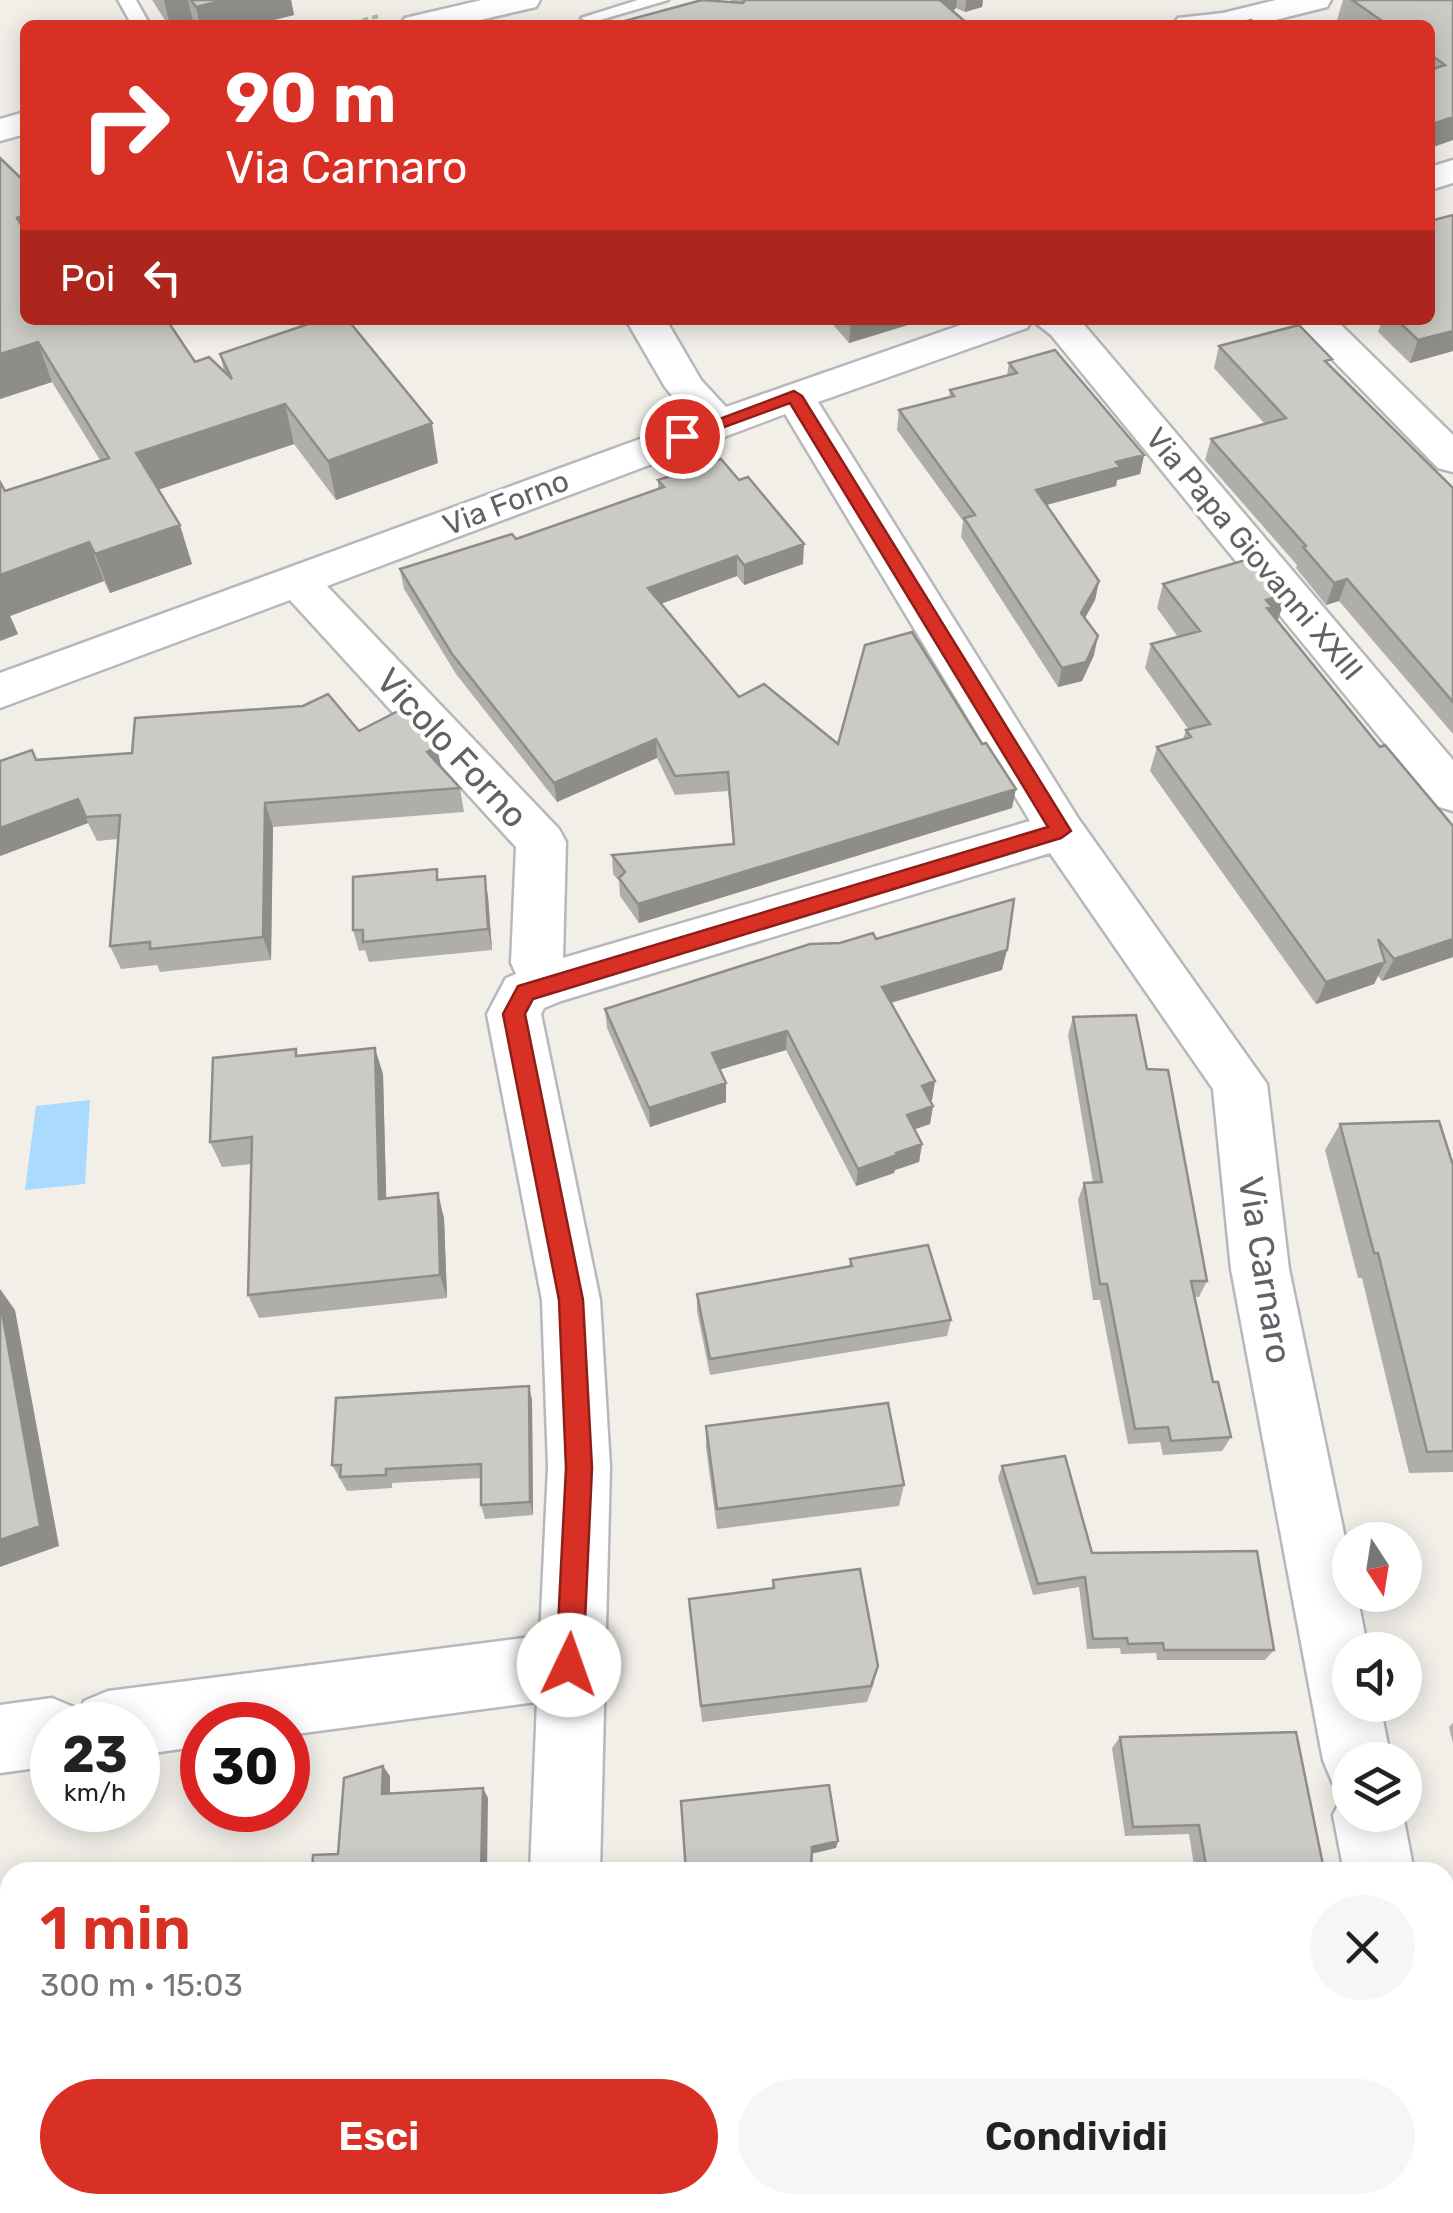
<!DOCTYPE html>
<html lang="it">
<head>
<meta charset="utf-8">
<style>
  :root { --surface:#fff; --page:#f6f6f6; --text:#222; --muted:#767676; --accent:#d93025 }
  body { margin:0; font-family:Rubik,sans-serif; background:var(--page); color:var(--text); height:100vh; display:flex; flex-direction:column; font-size:38px; white-space:nowrap }
  * { box-sizing:border-box; margin:0 }
  p { font-size:32px; color:var(--muted) }
  .icon { flex:none; width:55px; height:55px; fill:none; stroke:currentColor; stroke-width:2; stroke-linecap:round; stroke-linejoin:round }
  .map { position:relative; flex:1; overflow:hidden }
  .drawer { position:absolute; left:0px; top:1862px; width:1455px; height:352px; display:flex; flex-direction:column; background:var(--surface); border-radius:30px 30px 0 0; box-shadow:0 5px 25px #0003 }
  .drawer>* { flex:none }
  .guide { position:absolute; left:20px; top:20px; width:1415px; height:305px; border-radius:15px; box-shadow:0 5px 25px #0003; background:#d93025; color:#fff; overflow:hidden }
  .needle { width:65px; rotate:168deg }
  .controls { position:absolute; left:1332px; top:1522px; display:grid; gap:20px }
  .controls a { display:grid; place-items:center; width:90px; height:90px; border-radius:50%; background:var(--surface); box-shadow:0 5px 25px #0003; font-size:50px }
  .speed { position:absolute; left:30px; top:1702px; display:flex; gap:20px; font-size:50px; font-weight:700; text-align:center }
  .speed>* { display:grid; place-content:center; width:130px; height:130px; border-radius:50%; background:var(--surface); box-shadow:0 5px 25px #0003; line-height:1 }
  .speed small { font-size:25px; font-weight:400 }
  .speed .limit { border:15px solid #d22; background:#fff; color:#111 }
  .pin { position:absolute; display:grid; place-items:center; width:85px; height:85px; color:#fff; margin:-42px; border:5px solid #fff; border-radius:50%; box-shadow:0 2px 10px #0007 }
  .me { position:absolute; width:110px; margin:-55px; rotate:3deg; stroke-linejoin:round; filter:drop-shadow(0 0 8px #0008) }
  .turn { display:flex; align-items:center; gap:35px; height:210px; padding:0 40px; font-size:45px }
  .turn .icon { width:130px; height:130px; stroke-width:2.5 }
  .turn b { display:block; font-size:70px; line-height:85px }
  .then { display:flex; align-items:center; height:95px; padding:0 40px; background:#0003; gap:20px; font-size:38px }
  .round { display:grid; place-items:center; flex:none; width:105px; height:105px; border-radius:52px; background:var(--page) }
  .headline { display:flex; align-items:center; justify-content:space-between; height:170px; padding:0 40px }
  h1 { font-size:60px; font-weight:600; line-height:75px; color:var(--accent) }
  .primary-button { display:flex; gap:20px; margin-top:auto; padding:20px 40px }
  .primary-button a { flex:1; height:115px; border-radius:60px; background:var(--accent); color:#fff; font-size:40px; font-weight:600; line-height:115px; text-align:center }
  .primary-button a+a { background:var(--page); color:var(--text) }
  .map>svg:first-child { display:block }
  .water { fill:#aadaff }
  .lines { fill:none; stroke-linecap:round; stroke-linejoin:round }
  .lane-casing { stroke:#b5b8bc; stroke-width:5 }
  .street-casing { stroke:#b5b8bc; stroke-width:5 }
  .secondary-casing { stroke:#b6babf; stroke-width:5 }
  .path-far1 { stroke:#9cc7a9; stroke-width:4; stroke-dasharray:6 4; stroke-linecap:butt }
  .path { stroke:#9cc7a9; stroke-width:8; stroke-dasharray:12 6; stroke-linecap:butt }
  .lane { fill:#fff; fill-rule:evenodd }
  .street { fill:#fff; fill-rule:evenodd }
  .secondary { fill:#fff; fill-rule:evenodd }
  .wall { fill:#afaea9 }
  .shaded-wall { fill:#8f8d8a }
  .building { fill:#cccac5; stroke:#8f8d8a; stroke-width:2.5 }
  .route { fill:#d93025; stroke:#8d1f18; stroke-width:2.5 }
  .labels { text-anchor:middle; dominant-baseline:central; stroke-width:8; stroke-linejoin:round; paint-order:stroke }
  .far-street-label { font-size:30px; fill:#5f6368; stroke:#fff }
  .street-label { font-size:35px; fill:#5f6368; stroke:#fff }
</style>
</head>
<body>
<div class="map">
<svg width="1453" height="2213" viewBox="0 0 1453 2213">
  <rect width="100%" height="100%" fill="#f1efe8"/>
  <path class="water" d="M90,1100L85,1184L25,1190L36,1106Z"/>
  <g class="lines">
    <g class="lane-casing">
      <path id="lane" d="M118,0H136L150,25H132Z
        M638,0H668L590,23L581,18Z"/>
    </g>
    <g class="street-casing">
      <path id="street" d="M1276,0H1331L1327,7L1255,25H1173L1178,18L1223,13Z
        M1453,160V183L1430,190V167Z
        M626,320H666L701,380L726,407L975,320H1080L1453,760V811L1436,806L1051,335L1032,320L1027,328L818,402L1078,818L1267,1084L1289,1269L1350,1562V1595H1357L1368,1650H1350V1705H1380L1391,1760H1350V1815H1403L1414,1872H1344L1333,1815L1346,1790L1333,1784L1323,1760L1231,1269L1213,1089L1050,853L561,1001L544,1008L541,1014L600,1300L610,1467L600,1872H530L537,1702L288,1735V1725H202V1746L138,1755V1725H52V1766L0,1773V1705L52,1698L76,1708L79,1715L84,1701L108,1691L540,1636L548,1467L542,1300L487,1014L506,978L516,974L511,963L516,847L290,600L0,708V673L692,420L665,387ZM785,414L1030,821L563,958L566,842L559,829L327,586Z
        M1294,320H1336L1453,435V472L1438,468Z
        M1445,2146L1453,2149V2213H1412L1411,2205H1445Z
        M520,2205H598V2213H520Z"/>
    </g>
    <g class="secondary-casing">
      <path id="secondary" d="M482,0H540L536,7L459,25H400L405,18Z
        M25,112V134L0,141V119Z"/>
    </g>
    <path class="path-far1" d="M343,25L379,16"/>
    <path class="path" d="M1445,1906H1453"/>
    <use href="#lane" class="lane"/>
    <use href="#street" class="street"/>
    <use href="#secondary" class="secondary"/>
  </g>
  <path class="wall" d="M152,0H291L294,15L253,25H168Z
    M731,0H983L982,7L965,12L956,8L953,11L969,25H613V24L731,2Z
    M1343,0H1453V140L1430,148V25H1344L1337,20Z
    M0,158L25,320L85,324L224,371L220,354L438,463L336,500L294,444L158,489L192,564L110,593L104,581L10,616L18,634L0,641V482L5,491L100,460L52,382L0,399Z
    M1453,215V351L1410,363L1378,332L1382,320H1430Z
    M829,320H924L849,343Z
    M1219,346L1330,366L1453,488V734L1339,601L1326,605L1296,568L1297,565L1205,460L1211,439L1265,424L1214,368Z
    M1009,363L1144,455L1140,474L1117,480L1116,486L1046,505L1099,581L1095,600L1085,618L1094,655L1082,681L1058,687L961,537L963,521L897,430L899,410L949,398L950,390L1007,375Z
    M658,480L803,564L744,585L737,576L661,604L739,697L838,744L1012,808L639,923L620,896L619,881L613,874L612,855L733,844L728,791L675,795L657,758L557,802L456,674L404,589L400,569L516,539L658,489Z
    M1163,584L1287,594L1278,619L1276,620L1453,957L1382,981L1378,976L1374,984L1316,1004L1150,771L1157,747L1183,739L1186,730H1189L1145,668L1151,644L1178,637L1157,608Z
    M359,731L437,747L441,768L460,788L464,812L273,827L271,960L160,972L157,965L121,969L110,946L118,839L97,841L88,823L0,856V761L132,753Z
    M439,880L488,897L492,950L369,962L365,950L359,951L353,930Z
    M876,939L1002,970L891,1003L935,1081L932,1100H930L933,1106L930,1124L915,1129L922,1144L919,1162L895,1170L894,1173L856,1186L786,1050L720,1069L726,1102L650,1127L607,1028L605,1009Z
    M1073,1017L1147,1069L1207,1281L1199,1297H1194L1213,1382L1231,1437L1222,1451L1163,1455L1160,1442L1128,1444L1100,1300H1093L1078,1200L1084,1183H1093L1068,1035Z
    M299,1056L383,1074L386,1198L444,1218L447,1298L259,1318L248,1295L252,1164L222,1167L210,1142Z
    M1340,1124L1453,1165V1472L1409,1473L1362,1278H1358L1325,1150Z
    M850,1259L951,1320L947,1336L710,1375L697,1311V1294L849,1267Z
    M529,1386L532,1401L533,1515L485,1519L481,1505V1478L392,1483V1488L347,1491L332,1465Z
    M706,1426L904,1485L899,1506L717,1529L706,1448Z
    M1002,1466L1092,1553L1274,1650L1265,1660H1157L1156,1653L1121,1654L1120,1648L1087,1649L1079,1587L1033,1595L998,1478Z
    M773,1580L874,1683L867,1702L702,1722L689,1599L772,1589Z
    M1453,1723V1744L1449,1727Z
    M1120,1737L1323,1865L1312,1872H1195L1189,1834L1125,1836L1112,1748Z
    M740,2205L656,2213L654,2212Z
    M1231,2205H1399L1401,2213H1233Z"/>
  <path class="shaded-wall" d="M164,0H188L194,25H170Z
    M225,0H291L294,15L253,25H200L196,7Z
    M934,0H957L956,8L946,17Z
    M966,0H983L982,7L965,12Z
    M1453,117V140L1430,148V125Z
    M25,215V242L17,218Z
    M851,320H924L849,343Z
    M1453,331V351L1410,363L1418,340Z
    M38,342L52,382L0,399V354Z
    M285,404L294,444L149,493L136,453Z
    M432,423L438,463L336,500L328,461Z
    M1144,455L1140,474L1117,480L1116,486L1032,509L1036,490L1116,462Z
    M180,525L192,564L110,593L95,554Z
    M89,542L104,581L10,616L18,634L0,641V575Z
    M804,544L803,564L744,585V565Z
    M737,556V576L649,608L648,588Z
    M1347,579L1339,601L1326,605L1334,583Z
    M1099,581L1095,600L1077,632L1081,613Z
    M1287,594L1278,619L1266,623V600Z
    M1098,636L1094,655L1082,681L1058,687L1062,668Z
    M656,739L657,758L557,802L554,783Z
    M437,747L442,771L427,752Z
    M1016,789L1012,808L639,923L638,904Z
    M78,799L88,823L0,856V828Z
    M265,803L273,827L271,960L263,937Z
    M485,876L488,897L492,950L488,929Z
    M1453,939V957L1382,981L1394,959Z
    M1007,950L1002,970L879,1006L882,987Z
    M1385,962L1374,984L1316,1004L1326,982Z
    M787,1031L786,1050L712,1072V1053Z
    M375,1048L383,1074L387,1224L379,1199Z
    M935,1081L932,1100L919,1104L922,1086Z
    M726,1083V1102L650,1127L649,1108Z
    M933,1106L930,1124L904,1133L907,1115Z
    M922,1144L919,1162L895,1170L894,1173L856,1186L858,1169L896,1153Z
    M438,1193L444,1218L447,1298L440,1275Z
    M0,1289L15,1310L59,1546L0,1567Z
    M529,1386L532,1401L533,1515L530,1502Z
    M383,1766L390,1776V1804L382,1794Z
    M483,1788L488,1798L487,1872H481Z
    M838,1841L836,1848L811,1854L812,1847Z
    M86,2205H113L112,2213H86Z
    M468,2205H474V2213H468Z"/>
  <path class="building" d="M191,0H225L196,7Z
    M702,0L743,3L745,0H940L969,25H615L613,24Z
    M1352,0H1453V117L1430,125V70L1445,65L1430,54V25H1388Z
    M1251,20L1258,25H1232Z
    M0,158L25,182V215L17,218L25,231V320H82L85,324L99,320H167L195,362L209,357L232,379L220,354L320,320H348L432,423L328,461L285,404L136,453L180,525L95,554L89,542L0,575V482L5,491L109,458L38,342L0,354Z
    M1453,215V331L1418,340L1397,320H1430V221Z
    M1299,325L1332,359L1325,361L1453,488V702L1347,579L1334,583L1303,547L1306,546L1211,439L1286,418L1219,346Z
    M1055,350L1144,455L1116,462L1120,467L1036,490L1099,581L1081,613L1098,636L1086,662L1062,668L964,518L975,515L899,410L954,396L950,390L1017,373L1009,363Z
    M721,459L739,480L748,477L804,544L744,565L737,556L648,588L739,697L764,684L838,744L865,645L912,632L982,744L986,743L1016,789L638,904L619,878L625,872L612,855L734,844L728,772L675,776L656,739L554,783L452,654L400,569L512,534L516,539L664,487L658,480Z
    M1256,557L1287,594L1266,600L1272,607L1267,608L1380,747L1385,745L1453,826V939L1394,959L1378,939L1385,962L1326,982L1157,747L1191,737L1186,730L1210,724L1151,644L1200,631L1163,584Z
    M328,694L359,731L402,709L437,747L427,752L460,788L265,803L263,937L150,949V942L110,946L120,815L86,817L78,799L0,828V761L32,750L36,760L132,753L135,718L303,706Z
    M437,869V880L485,876L488,929L363,942V930H353V877Z
    M1014,899L1007,950L882,987L935,1081L922,1086L933,1106L907,1115L922,1144L896,1153L897,1155L858,1169L787,1031L712,1053L726,1083L649,1108L605,1009L810,944L840,943L873,933L876,939Z
    M1136,1015L1147,1069L1168,1070L1207,1281H1191L1213,1382H1218L1231,1437L1171,1441L1168,1427L1135,1429L1107,1284H1100L1084,1183L1102,1182L1073,1017Z
    M375,1048L379,1199L438,1193L440,1275L248,1295L252,1137L210,1142L213,1058L296,1049V1056Z
    M1439,1121L1453,1165V1451L1427,1452L1378,1253H1374L1340,1124Z
    M928,1245L951,1320L710,1359L697,1294L852,1266L850,1259Z
    M0,1301L40,1526L0,1540Z
    M529,1386L530,1502L481,1505V1464L386,1469V1475L340,1477L341,1465H332L336,1398Z
    M888,1403L904,1485L717,1509L706,1426Z
    M1065,1456L1092,1553L1257,1551L1274,1650H1164L1163,1643L1128,1644L1127,1638L1093,1639L1085,1577L1038,1584L1002,1466Z
    M860,1569L878,1666L871,1686L701,1706L689,1599L774,1588L773,1580Z
    M1296,1732L1323,1865L1259,1867L1260,1872H1207L1199,1825L1133,1827L1120,1737Z
    M383,1766L382,1794L483,1788L481,1872H312L313,1855L338,1854L344,1778Z
    M829,1785L838,1841L812,1847L811,1872H686L681,1801Z
    M10,1897V2205H86V2213H0V1898Z
    M349,2205H468V2213H348Z
    M654,2205H739L654,2212Z
    M1248,2205H1399L1401,2213H1250Z"/>
  <path class="route" d="M794,391L802,396L1071,831L1061,838L533,999L525,1014L583,1300L592,1468L583,1665L579,1675L569,1679L560,1675L556,1665L566,1468L559,1300L503,1014L518,986L1048,827L790,403L689,440L682,441L674,436Z"/>
  <g class="labels">
    <g class="far-street-label">
      <text transform="translate(506 503) rotate(-21)">Via Forno</text>
      <text transform="translate(1254 554) rotate(50)">Via Papa Giovanni XXIII</text>
    </g>
    <g class="street-label">
      <text transform="translate(452 748) rotate(47)">Vicolo Forno</text>
      <text transform="translate(1265 1270) rotate(81)">Via Carnaro</text>
    </g>
  </g>
</svg>
<div class="controls">
<a><svg class="needle" viewBox="-14 -14 28 28"><path d="M0-13l5 13h-10z" fill="#e53935"/><path d="M0 13l5-13h-10z" fill="#767676"/></svg></a>
<a><svg class="icon" aria-label="sound" viewBox="0 0 24 24"><path d="M4 9h4l5-4v14l-5-4H4zM17 9q2 3 0 6"/></svg></a>
<a><svg class="icon" aria-label="layers" viewBox="0 0 24 24"><path d="M12 4l9 5-9 5-9-5zM3 14l9 5 9-5"/></svg></a>
</div>
<div class="speed"><div>23<small>km/h</small></div><div class="limit">30</div></div>
<div class="pin" style="left:682px;top:436px;background:#d93025"><svg class="icon" aria-label="arrive" viewBox="0 0 24 24"><path d="M6 21V4h12l-3 4 3 4H6"/></svg></div>
<svg class="me" style="left:569px;top:1665px" viewBox="-20 -20 40 40"><circle r="19" fill="#fff"/><path d="M0-13L10 11 0 6-10 11z" fill="#d93025"/></svg>
<div class="guide">
<div class="turn"><svg class="icon" aria-label="right" viewBox="0 0 24 24"><path d="M7 20v-9h11M14 6l5 5-5 5"/></svg><div><b>90 m</b>Via Carnaro</div></div>
<div class="then">Poi<svg class="icon" aria-label="left" viewBox="0 0 24 24"><path d="M17 20v-9H6M10 6l-5 5 5 5"/></svg></div>
</div>
<section class="drawer">
<div class="headline"><div><h1>1 min</h1><p>300 m · 15:03</p></div><a class="round"><svg class="icon" aria-label="close" viewBox="0 0 24 24"><path d="M6 6l12 12M18 6L6 18"/></svg></a></div>
<div class="primary-button"><a>Esci</a><a>Condividi</a></div>
</section>
</div>
</body>
</html>
